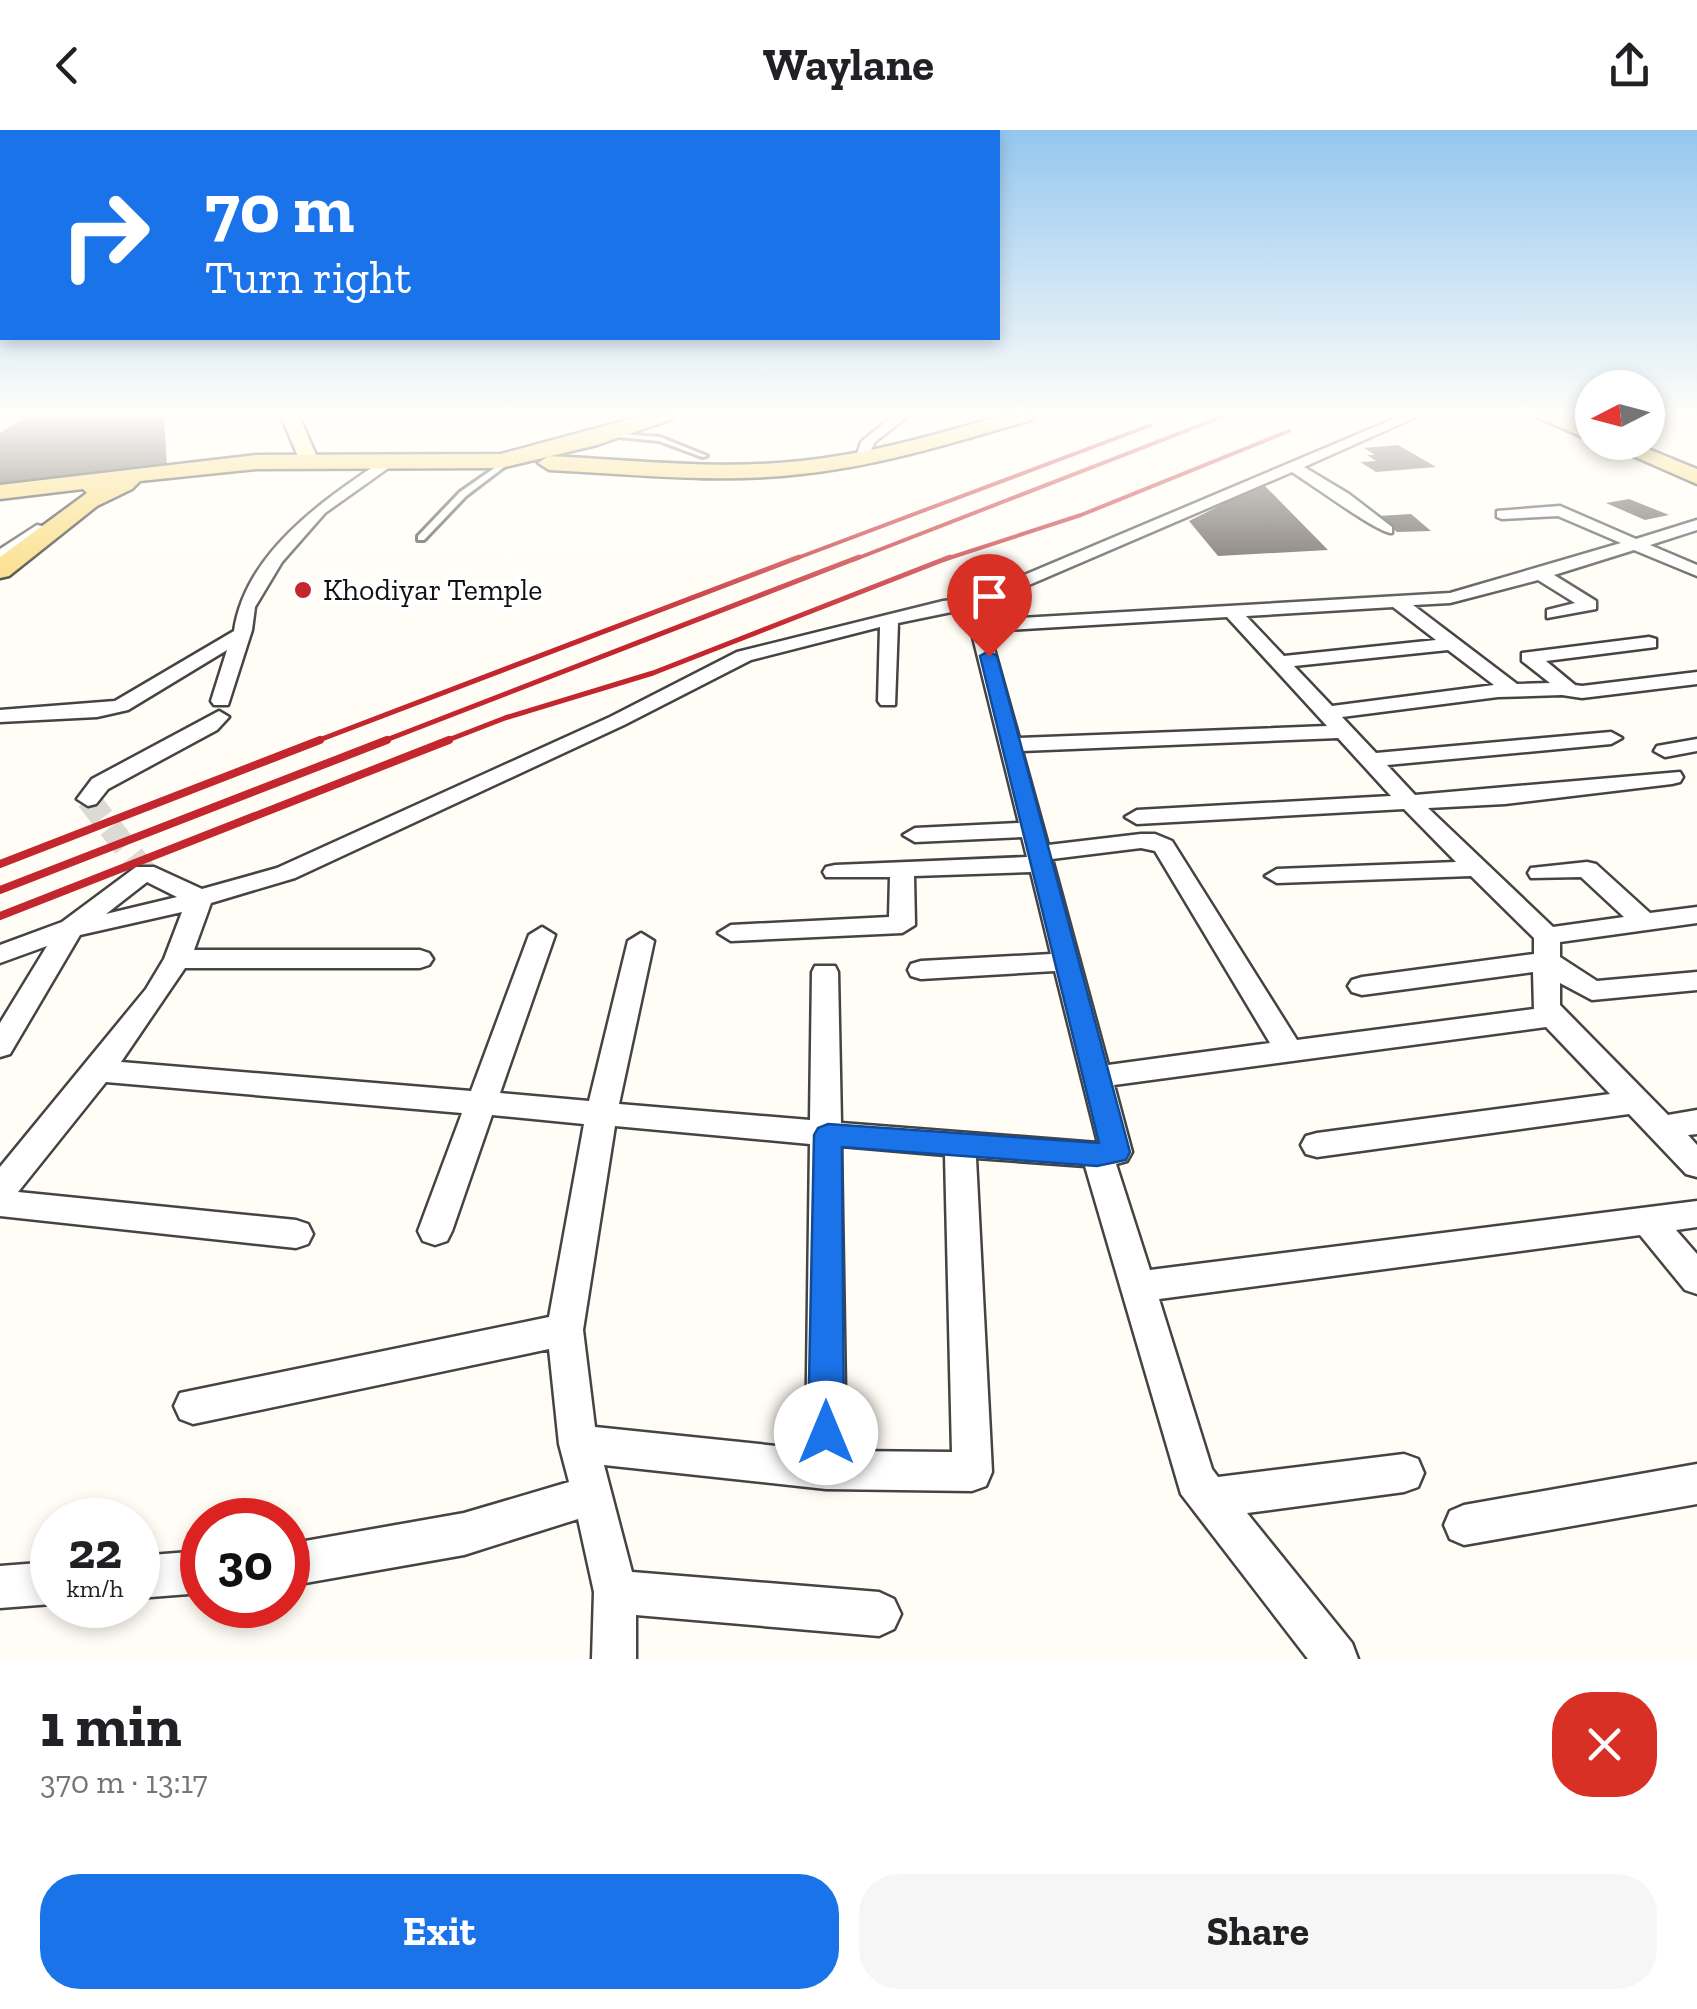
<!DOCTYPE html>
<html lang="en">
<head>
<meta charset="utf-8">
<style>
  :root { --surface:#fff; --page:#f6f6f6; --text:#202124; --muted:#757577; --accent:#1a73e8 }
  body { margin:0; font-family:"Zilla Slab",serif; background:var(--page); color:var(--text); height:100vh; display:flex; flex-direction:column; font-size:38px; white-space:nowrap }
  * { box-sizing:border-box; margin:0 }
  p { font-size:32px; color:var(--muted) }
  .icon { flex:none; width:55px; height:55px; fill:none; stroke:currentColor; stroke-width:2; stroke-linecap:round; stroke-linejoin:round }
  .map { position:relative; height:1529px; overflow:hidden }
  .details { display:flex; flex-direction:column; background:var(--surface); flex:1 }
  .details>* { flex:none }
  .hud { position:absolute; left:0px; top:0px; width:1000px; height:210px; box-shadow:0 5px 15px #0003; background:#1a73e8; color:#fff; overflow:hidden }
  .needle { width:65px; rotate:264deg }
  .buttons { position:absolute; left:1575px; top:240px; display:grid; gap:20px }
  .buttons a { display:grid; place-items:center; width:90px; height:90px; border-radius:50%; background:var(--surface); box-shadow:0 5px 15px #0003; font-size:50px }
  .speed { position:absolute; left:30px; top:1368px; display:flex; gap:20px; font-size:50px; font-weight:700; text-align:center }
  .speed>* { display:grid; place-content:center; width:130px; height:130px; border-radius:50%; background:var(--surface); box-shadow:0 5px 15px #0003; line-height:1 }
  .speed small { font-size:25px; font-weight:400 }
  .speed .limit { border:15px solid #d22; background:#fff; color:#111 }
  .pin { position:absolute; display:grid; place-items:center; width:85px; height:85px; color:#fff; margin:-102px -42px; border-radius:50% 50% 50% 0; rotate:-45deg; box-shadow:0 0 10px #0007 }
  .pin .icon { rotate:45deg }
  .me { position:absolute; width:110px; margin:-55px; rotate:0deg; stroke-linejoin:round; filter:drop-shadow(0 0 8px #0008) }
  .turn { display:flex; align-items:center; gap:35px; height:210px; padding:0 40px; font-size:45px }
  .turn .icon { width:130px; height:130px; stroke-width:2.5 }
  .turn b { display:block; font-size:70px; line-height:85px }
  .round { display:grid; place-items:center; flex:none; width:105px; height:105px; border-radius:40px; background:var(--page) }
  .summary { display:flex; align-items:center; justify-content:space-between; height:170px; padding:0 40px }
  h1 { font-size:60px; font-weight:700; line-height:75px }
  .cta { display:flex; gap:20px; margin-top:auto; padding:20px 40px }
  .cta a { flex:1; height:115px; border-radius:40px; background:var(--accent); color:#fff; font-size:40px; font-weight:700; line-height:115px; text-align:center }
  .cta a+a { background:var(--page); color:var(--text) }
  header { display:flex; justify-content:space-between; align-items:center; height:130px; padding:0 40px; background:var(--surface); font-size:45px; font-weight:700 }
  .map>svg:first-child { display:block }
  .building { fill:#5a524d }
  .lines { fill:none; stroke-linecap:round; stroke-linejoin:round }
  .street-tunnel { stroke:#dbdad3; stroke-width:24; stroke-dasharray:24 12; stroke-linecap:butt }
  .lane-casing { stroke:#444; stroke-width:6 }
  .street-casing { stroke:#444; stroke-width:5 }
  .secondary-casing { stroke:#333; stroke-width:5 }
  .primary-casing { stroke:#222; stroke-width:5 }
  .lane { fill:#fff; fill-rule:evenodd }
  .street { fill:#fff; fill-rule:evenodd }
  .secondary { fill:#fff6b0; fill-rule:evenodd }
  .primary { fill:#f9d66b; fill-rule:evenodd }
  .rail-far2 { stroke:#c4262e; stroke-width:4 }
  .rail-far1 { stroke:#c4262e; stroke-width:5 }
  .rail { stroke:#c4262e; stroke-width:8 }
  .route { fill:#1a73e8; stroke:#114b97; stroke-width:2.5 }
  .poi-dot { fill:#c4262e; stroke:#fff; stroke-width:4 }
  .labels { text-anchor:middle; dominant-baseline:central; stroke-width:10; stroke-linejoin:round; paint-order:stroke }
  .far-poi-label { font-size:30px; fill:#111; stroke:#fff; text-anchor:start }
</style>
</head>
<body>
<header><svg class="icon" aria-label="back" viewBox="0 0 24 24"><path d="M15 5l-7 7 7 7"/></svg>Waylane<svg class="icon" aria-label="share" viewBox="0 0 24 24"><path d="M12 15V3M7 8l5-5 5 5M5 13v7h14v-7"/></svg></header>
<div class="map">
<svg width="1697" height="1529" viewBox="0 0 1697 1529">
  <rect width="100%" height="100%" fill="#fffdf5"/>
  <path class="building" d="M28,286H164L167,336L0,359V303Z
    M1398,315L1436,337L1376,342L1360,332L1376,331L1367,325H1375L1364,318Z
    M1263,354L1328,420L1218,426L1189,391Z
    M1629,369L1669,385L1645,390L1606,373Z
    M1411,384L1431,401L1397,402L1378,386Z"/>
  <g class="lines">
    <path class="street-tunnel" d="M88,669L145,742"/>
    <g class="lane-casing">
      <path id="lane" d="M610,303L660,307L707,326L702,327L659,311L608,306V304Z
        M506,330L512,331L466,366L424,410H418V406L460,362Z"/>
    </g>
    <g class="street-casing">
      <path id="street" d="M893,286H908L875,312L865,331H855L861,312Z
        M1401,286H1418L1304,337L1349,364L1392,397V403C1379,404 1310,353 1292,342L982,475L987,490L1450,463L1621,413L1558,386L1502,389L1497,387V381L1560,376L1636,409L1697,390V400L1650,415L1697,435V446L1634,420L1554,445L1596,471V479L1547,488V480L1575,473L1538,450L1450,473L1413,475L1517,554L1550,553L1522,531V523L1649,507L1656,509V517L1546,531L1575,555L1582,556L1697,542V554L1582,568L1562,565L1498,567L1342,587L1376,623L1611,602L1622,608L1611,614L1387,635L1415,665L1680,642L1683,647L1680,652L1672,654L1505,674L1428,678L1553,797L1624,787L1581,747L1531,748L1528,743L1531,738L1587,732L1596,734L1650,783L1697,777V793L1560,812V827L1597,851L1697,842V860L1592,870L1560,853V875L1668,985L1697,980V1004L1688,1005L1697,1015V1047L1686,1044L1629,984L1317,1027L1306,1024L1301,1015L1306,1006L1317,1003L1610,964L1546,897L1114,955L1132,1022L1127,1031L1116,1034L1150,1140L1697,1071V1097L1676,1100L1697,1124V1164L1685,1160L1640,1105L1159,1169L1212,1339L1218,1347L1404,1324L1418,1329L1424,1343L1418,1357L1404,1362L1247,1383L1352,1513L1358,1529H1308L1181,1364L1085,1036L976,1028L992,1342L986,1356L972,1361L826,1359L604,1335L632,1442L879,1462L894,1469L901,1484L894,1499L879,1506L636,1485V1529H592L594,1462L578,1389L464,1425L288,1456V1414L464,1383L569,1352L559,1314L549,1219L193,1294L180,1289L174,1276L180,1263L549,1187L584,994L492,985L452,1101L447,1111L435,1115L423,1111L418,1101L462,983L106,952L18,1062L296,1090L308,1094L313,1104L308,1114L296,1118L0,1086V1037L146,859L164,829L182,782L80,805L10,924L0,927V893L47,816L0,833V815L62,792L136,737H154L202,759L277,738L610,587L737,522L943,471L970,468ZM1393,477L1436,510L1284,526L1246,486ZM966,479L1019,693L915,698L903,705L915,712L1022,707L1027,727L835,735L826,737L823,742L826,747H890L889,787L731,795L718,803L731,811L902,803L915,795L914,746L1031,742L1051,824L921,831L911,834L908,840L911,846L921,849L1055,841L1098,1013L841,993L838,842L835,836H815L812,842L810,990L619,974L654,811L641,803L628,811L589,971L500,963L555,805L542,797L529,805L471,961L121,932L185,838H420L429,835L433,829L429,823L420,820H194L211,773L295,748L624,595L751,530L880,497L878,571L881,575H895L898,493ZM1227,487L1327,596L1019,608L989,501ZM1448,520L1494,555L1332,576L1294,536ZM1338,608L1391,666L1137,680L1125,687L1137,694L1404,679L1456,732L1277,739L1265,746L1277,753L1471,746L1534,808V824L1362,847L1352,850L1348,856L1352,862L1362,865L1533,842L1534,879L1297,910L1172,711L1155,704H1141L1048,715L1022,621ZM1141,718L1155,721L1270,913L1108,935L1052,729ZM147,752L177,767L106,784ZM615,996L810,1014L806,1319L595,1297L583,1200ZM841,1016L945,1025L952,1322L846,1321Z
        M389,326L401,329L325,383L282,432L255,477L252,500L228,575H214L211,571L227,520L128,580L97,587L0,592V580L115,571L234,501C246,420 327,368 389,326Z
        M37,395L51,398L0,431V419Z
        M219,581L229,587L217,600L108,659L96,674L88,676L77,669L92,649Z
        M1697,609V621L1665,627L1654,621L1657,616Z
        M1697,1334V1374L1464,1415L1450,1409L1444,1395L1450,1381L1464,1375Z
        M202,1421V1463L138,1468V1426Z
        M52,1432V1474L0,1478V1436Z"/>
    </g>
    <g class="secondary-casing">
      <path id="secondary" d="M281,286H299L319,332L316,336H302Z"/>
    </g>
    <g class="primary-casing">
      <path id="primary" d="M642,286H673L670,290L597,315L501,338L256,339L140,351L132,359L97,376L9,446L0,448V427L87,363L83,359L0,369V355L256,325L501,324Z
        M1001,286H1034L1031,290C955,312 880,336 801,344C718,354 632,344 549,340L538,333L549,326C632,330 717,340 801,331C869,324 935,305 1001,286Z
        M1534,286H1562L1592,298V311Z
        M1601,312H1631L1697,339V354Z"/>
    </g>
    <use href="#lane" class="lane"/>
    <use href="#street" class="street"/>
    <use href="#secondary" class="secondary"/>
    <use href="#primary" class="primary"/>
    <path class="rail-far2" d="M792,430L1151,295
      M853,430L1224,286
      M943,430L1081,385L1289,301"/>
    <path class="rail-far1" d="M314,612L799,427
      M381,612L859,427
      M443,612L505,588L653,543L950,427"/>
    <path class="rail" d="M0,734L320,610
      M0,760L387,610
      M0,786L449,610"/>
  </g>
  <linearGradient id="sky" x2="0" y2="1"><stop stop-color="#95c6ee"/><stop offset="0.57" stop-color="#fffefa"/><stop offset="1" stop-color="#fffefa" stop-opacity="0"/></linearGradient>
  <rect width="1697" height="500" fill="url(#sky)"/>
  <path class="route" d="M989,521L997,526L1130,1022L1126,1030L1097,1036L842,1017L844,1303L838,1315L826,1320L814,1315L808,1303L814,1005L818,998L828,994L1099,1013L980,526Z"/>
  <circle class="poi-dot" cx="303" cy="460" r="10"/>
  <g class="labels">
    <g class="far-poi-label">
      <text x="323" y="460">Khodiyar Temple</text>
    </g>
  </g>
</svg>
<div class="buttons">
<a><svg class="needle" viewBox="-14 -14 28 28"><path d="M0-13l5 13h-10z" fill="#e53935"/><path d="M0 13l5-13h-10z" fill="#757577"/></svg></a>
</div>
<div class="speed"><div>22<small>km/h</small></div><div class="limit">30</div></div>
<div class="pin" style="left:989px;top:526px;background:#d93025"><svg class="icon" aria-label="arrive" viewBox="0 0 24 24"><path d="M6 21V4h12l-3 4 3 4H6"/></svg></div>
<svg class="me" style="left:826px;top:1303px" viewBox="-20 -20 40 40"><circle r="19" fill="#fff"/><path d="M0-13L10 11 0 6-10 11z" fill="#1a73e8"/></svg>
<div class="hud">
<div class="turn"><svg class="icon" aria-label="right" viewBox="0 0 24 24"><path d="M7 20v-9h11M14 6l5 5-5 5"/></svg><div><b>70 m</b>Turn right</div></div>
</div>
</div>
<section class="details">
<div class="summary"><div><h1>1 min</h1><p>370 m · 13:17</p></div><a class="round" style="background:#d93025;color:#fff"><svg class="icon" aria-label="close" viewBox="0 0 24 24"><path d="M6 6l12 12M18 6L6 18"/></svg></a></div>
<div class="cta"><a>Exit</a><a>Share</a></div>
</section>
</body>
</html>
